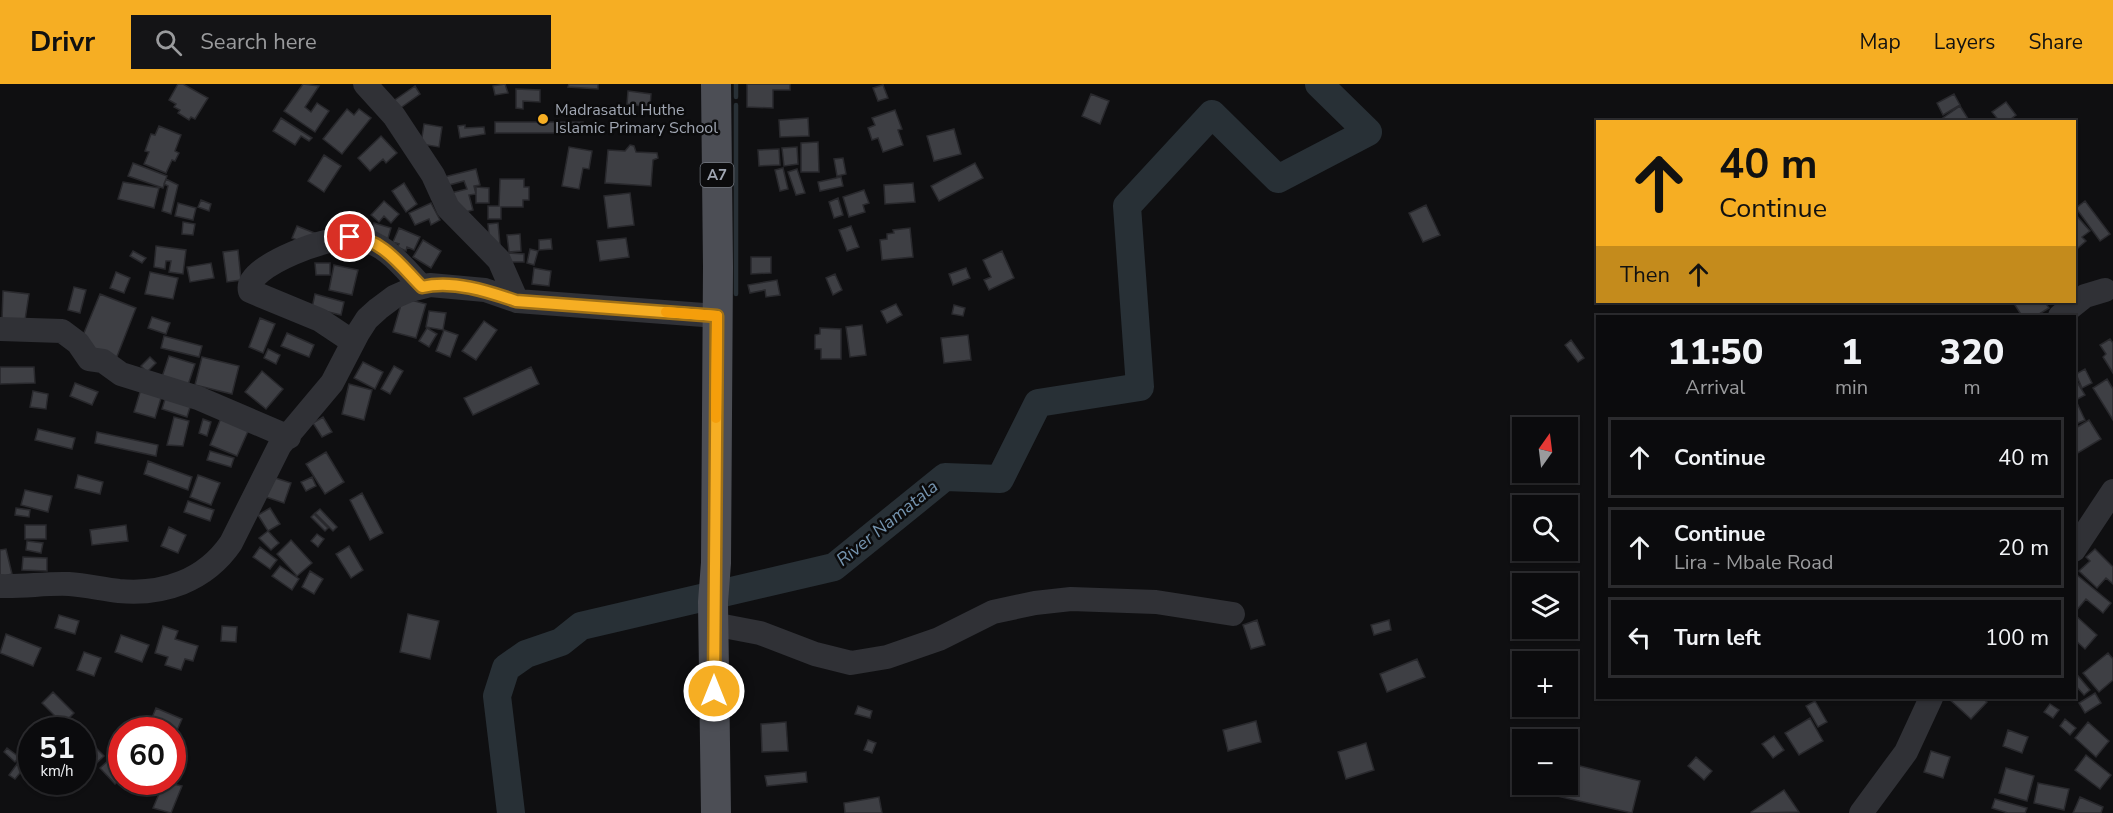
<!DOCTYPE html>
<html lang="en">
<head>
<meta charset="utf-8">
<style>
  :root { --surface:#0b0b0d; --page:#141416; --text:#f1f3f6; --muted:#9a9b9d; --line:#2b2b2e; --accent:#f6ae23 }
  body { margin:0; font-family:"Nunito Sans",sans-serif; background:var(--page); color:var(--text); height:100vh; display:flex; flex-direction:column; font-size:22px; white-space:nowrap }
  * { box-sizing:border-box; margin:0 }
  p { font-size:20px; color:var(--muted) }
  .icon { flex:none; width:33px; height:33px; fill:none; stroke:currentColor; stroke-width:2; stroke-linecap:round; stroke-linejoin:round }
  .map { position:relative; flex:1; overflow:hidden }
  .sheet { position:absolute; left:1596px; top:231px; width:480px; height:384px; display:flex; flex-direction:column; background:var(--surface); border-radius:0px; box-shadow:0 2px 4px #0004,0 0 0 2px var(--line) }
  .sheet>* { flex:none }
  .hud { position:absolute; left:1596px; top:36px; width:480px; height:183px; border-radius:0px; box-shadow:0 2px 4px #0004,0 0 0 2px var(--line); background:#f6ae23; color:#111; overflow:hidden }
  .needle { width:39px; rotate:14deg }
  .buttons { position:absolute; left:1512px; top:333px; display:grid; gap:12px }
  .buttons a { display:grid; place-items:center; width:66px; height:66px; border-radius:0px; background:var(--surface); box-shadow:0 2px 4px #0004,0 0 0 2px var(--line); font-size:30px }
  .speed { position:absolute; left:18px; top:633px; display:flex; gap:12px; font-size:30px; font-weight:700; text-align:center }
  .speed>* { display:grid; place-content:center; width:78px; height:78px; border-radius:50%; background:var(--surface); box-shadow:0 2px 4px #0004,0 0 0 2px var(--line); line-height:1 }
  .speed small { font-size:15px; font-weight:400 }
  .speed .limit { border:9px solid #d22; background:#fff; color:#111 }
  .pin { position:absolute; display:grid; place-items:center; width:51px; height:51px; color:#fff; margin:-26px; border:3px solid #fff; border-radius:50%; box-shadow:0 2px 6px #0007 }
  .me { position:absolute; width:66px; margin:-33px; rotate:0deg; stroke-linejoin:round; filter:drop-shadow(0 0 4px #0008) }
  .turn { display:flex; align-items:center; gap:21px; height:126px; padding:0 24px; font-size:27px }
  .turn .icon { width:78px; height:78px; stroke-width:2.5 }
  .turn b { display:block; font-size:42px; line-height:51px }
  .then { display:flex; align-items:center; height:57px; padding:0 24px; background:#0003; gap:12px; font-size:22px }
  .eta { display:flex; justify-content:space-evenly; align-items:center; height:102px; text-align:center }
  .eta b { font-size:36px; font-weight:800; line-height:42px }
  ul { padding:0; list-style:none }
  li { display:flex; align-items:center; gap:18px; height:81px; margin:0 12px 9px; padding:0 12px; border:3px solid var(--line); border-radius:0px }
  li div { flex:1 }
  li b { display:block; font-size:22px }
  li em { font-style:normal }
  header { display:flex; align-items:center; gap:36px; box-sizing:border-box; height:84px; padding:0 30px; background:var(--accent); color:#111 }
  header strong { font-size:28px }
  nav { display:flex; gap:33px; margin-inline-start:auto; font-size:21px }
  .search { width:420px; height:54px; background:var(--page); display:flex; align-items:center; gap:15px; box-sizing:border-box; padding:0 21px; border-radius:0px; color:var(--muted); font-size:22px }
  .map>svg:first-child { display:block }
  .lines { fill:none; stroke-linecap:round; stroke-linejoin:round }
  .stream { stroke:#283036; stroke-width:4.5 }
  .river { stroke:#283036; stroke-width:28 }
  .building { fill:#3e3f44; stroke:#29292d; stroke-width:1.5 }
  .minor { stroke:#303136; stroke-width:24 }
  .major { stroke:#4c4e55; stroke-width:30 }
  .route-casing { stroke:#a07117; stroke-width:15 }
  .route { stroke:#f6ae23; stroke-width:10 }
  .slow { stroke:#f59e0b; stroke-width:10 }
  .poi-dot { fill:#f6ae23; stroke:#0b0b0c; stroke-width:2 }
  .labels { text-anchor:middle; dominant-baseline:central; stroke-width:5; stroke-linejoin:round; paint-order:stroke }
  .shield { fill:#0b0b0c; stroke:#737880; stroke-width:1.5 }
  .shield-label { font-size:15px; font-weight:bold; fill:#a0a6b2 }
  .poi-label { font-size:16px; fill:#a0a6b2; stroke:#0b0b0c; text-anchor:start }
  .water-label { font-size:18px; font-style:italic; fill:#7594af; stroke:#0b0b0c }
</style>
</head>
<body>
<header>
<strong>Drivr</strong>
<div class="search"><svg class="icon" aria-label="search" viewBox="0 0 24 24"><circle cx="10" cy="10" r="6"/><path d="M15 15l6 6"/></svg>Search here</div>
<nav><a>Map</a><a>Layers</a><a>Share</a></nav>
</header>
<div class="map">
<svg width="2113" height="729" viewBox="0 0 2113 729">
  <rect width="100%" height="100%" fill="#0f0f11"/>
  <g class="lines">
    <path class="stream" d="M736,13V0
      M736,21V210"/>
    <path class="river" d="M511,729L497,612L506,584L526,570L561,558L581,542L834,483L945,393L1000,395L1038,319L1140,303L1127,122L1212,30L1278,95L1368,48L1319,0"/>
  </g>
  <path class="building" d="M178,0H183L208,14L195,35L191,33L189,36L178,29L180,26L174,23L176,20L169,16Z
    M303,0L319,2L305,23L311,28L317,19L329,27L315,48L284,27Z
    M505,0L508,9L495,11L493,2Z
    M569,0H598V5L568,3Z
    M747,0H790V6H773V24L747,23Z
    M883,1L888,14L878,17L873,4Z
    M415,2L420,10L392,30L386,22Z
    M516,5L540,6V18L523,17V25L516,24Z
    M628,7L651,10L650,23L627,20Z
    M1091,10L1109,17L1100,40L1082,32Z
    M1954,10L1960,21L1943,31L1937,19Z
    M2006,18L2016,31L2007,38H2000L1992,28Z
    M1960,22L1970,38H1941L1940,36Z
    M347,25L354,31L359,25L371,34L342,70L323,55Z
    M895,26L902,45L898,46L903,61L883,68L878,54L872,56L868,44L875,41L872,34Z
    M281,34L312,54L309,57L301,52L295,61L273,47Z
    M808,34L809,52L780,53L779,36Z
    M495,38H583V49H495Z
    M424,40L442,43L439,63L421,60Z
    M465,41V44L484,43L485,50L460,54L458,42Z
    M159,42L181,51L175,67L179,69L175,77L172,76L166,89L144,80L149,68L145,67L151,50L155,51Z
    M954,45L961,70L934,77L927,52Z
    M381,52L397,69L386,79L383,75L370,87L358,74Z
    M818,58L819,88H801V59Z
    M630,61L634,62L636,68L657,69L658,74L653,76L651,102L605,99L608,66L625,67Z
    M569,63L592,67L589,85L583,84L579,105L562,102Z
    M797,63L798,80L784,82L782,64Z
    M779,65L780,81L759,82L758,66Z
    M324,71L341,82L324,108L308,97Z
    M843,74L846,90L837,92L834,75Z
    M133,79L167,92L163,104L128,92Z
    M975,79L983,94L939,117L931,102Z
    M783,84L788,105L780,107L775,86Z
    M476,85L480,101L474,102L476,110L469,111L473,126L462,129L443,111L467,105L464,97L442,103L440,94Z
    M797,85L805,109L796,111L788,88Z
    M841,93L843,102L820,107L818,98Z
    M166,95L178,101L171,130L162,127L168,102L164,100Z
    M500,95H524V103H529V116H523V123H501V135H488V122H499Z
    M123,98L159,104L154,124L118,115Z
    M404,99L417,120L406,128L392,107Z
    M913,99L915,118L885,120L884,101Z
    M476,103L489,104V119H476Z
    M864,106L869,119L863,121L865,128L849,133L843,113Z
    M630,109L634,141L608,144L604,112Z
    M838,114L843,131L834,134L829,118Z
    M201,116L211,120L209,127L198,123Z
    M384,117L399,130L391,139L384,132L379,138L371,131Z
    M2085,117L2110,150L2100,157L2076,124Z
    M178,119L196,124L193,136L175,132Z
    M431,119L440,136L431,141L429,135L415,141L409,129Z
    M1426,121L1440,151L1423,158L1409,129Z
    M2075,130L2090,147L2082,153L2086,157L2078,164L2074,160Z
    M183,138L195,140L193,151L182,150Z
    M374,139L391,144L386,161L369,157Z
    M498,139L500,161L490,162L488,140Z
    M297,142L317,150L312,162L292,154Z
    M851,142L859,163L847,167L839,146Z
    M399,144L420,153L414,166L407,163L406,167L397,163L399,160L393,158Z
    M910,144L913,173L882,176L880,156L887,155V150L894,149L893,146Z
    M520,150L521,167L509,168L507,151Z
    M626,154L629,173L600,177L597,157Z
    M551,155L552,165L539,166V156Z
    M423,156L441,167L431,184L413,173Z
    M156,162L186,166L183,190L169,188L171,177H166L165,185L154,183Z
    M530,165L538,167L534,181L527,179Z
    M238,166L241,196L227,198L223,168Z
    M133,167L146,174L142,179L130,172Z
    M1002,167L1014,194L989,206L984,196L991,193L983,176Z
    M508,169L524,170V178H507Z
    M751,173H771V189L751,190Z
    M211,179L214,194L190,198L187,183Z
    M315,179H330V191H316Z
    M334,181L358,186L352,211L329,206Z
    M534,184L551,187L549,202L532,200Z
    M966,184L970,194L953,201L949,190Z
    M116,188L130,194L124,209L110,204Z
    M150,188L178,194L173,215L145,210Z
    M835,190L842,206L833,211L826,194Z
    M777,196L780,211L766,213L765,206L750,209L748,201Z
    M74,203L86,206L80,229L68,226Z
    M3,207L29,210L25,236H2Z
    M100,210L136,224L116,275L79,261Z
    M315,210L344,218L341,231L312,224Z
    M403,214L426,220L416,254L393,248Z
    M2013,218H2045L2049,224L2036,232H2022Z
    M896,220L902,231L887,239L881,227Z
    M954,221L965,224L963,232L952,230Z
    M429,227L446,229L443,246L426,243Z
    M152,233L170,239L166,250L148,244Z
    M260,234L275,240L263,269L249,263Z
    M484,237L497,246L476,276L462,267Z
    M862,241L866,271L850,273L846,243Z
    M427,244L437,250L429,263L419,257Z
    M820,244L841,245V275H821V265H815V251L820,250Z
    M444,246L458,251L450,273L436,267Z
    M287,249L314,261L309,273L281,262Z
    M968,251L971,276L944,279L941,254Z
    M164,252L202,262L199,273L161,264Z
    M2110,255L2113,259V289L2103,273L2106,270L2100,261Z
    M1571,256L1584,274L1578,278L1565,261Z
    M268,265L280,271L276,280L264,274Z
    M169,272L195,280L186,307L160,299Z
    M150,273L156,279L147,288L141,282Z
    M202,273L239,282L232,310L195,301Z
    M363,278L383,288L375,305L354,294Z
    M394,282L403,287L390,310L381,305Z
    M0,283H34L35,299L0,300Z
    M531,283L539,300L473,331L464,314Z
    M2085,285L2092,299L2082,304L2076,290Z
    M262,287L283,305L266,325L245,308Z
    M2074,293L2085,311L2074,317Z
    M2107,295L2113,305V336L2093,304Z
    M75,299L98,308L92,321L70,312Z
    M349,300L372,306L364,336L342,330Z
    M141,305L162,311L155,334L134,328Z
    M33,307L48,310L46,325L30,323Z
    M166,312L191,320L187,333L162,325Z
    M2077,319L2085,336L2078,339L2076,335L2074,336V320Z
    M174,333L189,337L183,362L167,361Z
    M323,333L332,348L322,353L313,339Z
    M221,334L249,345L237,372L210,361Z
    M203,335L211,338L207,352L199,349Z
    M2089,336L2101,355L2076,370L2074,345Z
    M38,345L75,354L72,365L35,356Z
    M97,348L158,361L156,372L95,359Z
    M210,367L234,374L231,383L207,376Z
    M1522,367V388H1537L1526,396L1512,375Z
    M326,368L344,398L325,410L306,380Z
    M148,377L192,393L188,406L144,390Z
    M78,391L103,398L100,410L75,404Z
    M198,391L220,399L211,421L190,413Z
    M269,392L291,399L284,419L263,412Z
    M312,393L316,402L306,407L301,398Z
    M25,406L52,412L48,428L21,421Z
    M362,409L383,449L370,456L350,416Z
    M188,417L214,426L210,437L184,428Z
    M16,424L30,426L29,433L15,431Z
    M270,424L280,440L268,447L258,431Z
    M320,425L337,443L333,447L315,429Z
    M314,430L328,444L325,447L311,433Z
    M25,441H46V455H25Z
    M126,441L128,457L92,461L90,446Z
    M169,443L186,451L178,469L161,462Z
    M268,447L279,459L271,466L259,454Z
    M317,450L324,455L318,463L311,457Z
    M291,456L312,479L297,492L277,470Z
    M27,457L43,459L41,469L26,466Z
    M349,462L363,486L351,494L336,470Z
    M260,463L277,476L270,485L253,473Z
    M6,465L12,490L0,493V466Z
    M2095,465L2113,483V500L2106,494L2097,504L2079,487L2090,477L2086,473Z
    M23,473L47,474V487L22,486Z
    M280,482L299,495L292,506L272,492Z
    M310,487L323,495L314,510L302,503Z
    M2077,491L2111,519L2103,529L2086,515L2076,527L2074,525V493Z
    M408,530L439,537L430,575L400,568Z
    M2074,530L2097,551L2085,565L2074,555Z
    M59,531L79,537L75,550L55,544Z
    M1257,536L1265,561L1251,565L1243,541Z
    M1389,536L1391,546L1374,551L1371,541Z
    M163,542L178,547L175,555L198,562L193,577L185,575L181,586L165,581L168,573L155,569Z
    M222,542L237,543L236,558L221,557Z
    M6,550L41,564L33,582L0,569Z
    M121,551L149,561L142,578L115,568Z
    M84,568L101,574L94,592L77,586Z
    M2108,569L2113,575V596L2099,608L2083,589Z
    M1417,575L1425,593L1387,608L1380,590Z
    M2074,587L2090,606L2084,611L2074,600Z
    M53,608L74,629L63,640L42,619Z
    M2095,609L2101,619L2085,629L2079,619Z
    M1948,614H1982L1987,618L1971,635Z
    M1815,617L1827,638L1818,643L1806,622Z
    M2050,620L2059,626L2053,634L2044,628Z
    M858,622L872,627L870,634L855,630Z
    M156,624L182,635L172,658V646H147Z
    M1810,634L1823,657L1799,671L1785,649Z
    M2065,635L2076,644L2070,651L2060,642Z
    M1256,637L1261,658L1228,667L1223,646Z
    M786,638L788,667L762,668L761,640Z
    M2088,638L2109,657L2096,673L2075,654Z
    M2008,646L2028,653L2022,669L2003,662Z
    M1774,652L1784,666L1773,674L1762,660Z
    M868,656L876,659L872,669L864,666Z
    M1366,659L1374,686L1346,695L1338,668Z
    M7,664L19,673L15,678L4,668Z
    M96,664L104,672L85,690L82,688V677Z
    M1931,667L1950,673L1943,694L1924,688Z
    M2086,671L2111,691L2100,705L2075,686Z
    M1696,673L1712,687L1704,696L1688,682Z
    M111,674L122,685V694L115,700L100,684Z
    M1568,679L1640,697L1632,729L1548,710L1550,700H1568Z
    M17,680L24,684L15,695L9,691Z
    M2006,684L2034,692L2027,717L1999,709Z
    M806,688L807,698L767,702L765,692Z
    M122,698H144L146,699L137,710Z
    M164,698L182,702L171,729L153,724Z
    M2038,699L2069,705L2064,726L2034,719Z
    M1784,706L1799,728L1752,729L1751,728Z
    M879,713L882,729H845L844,719Z
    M2080,713L2103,723L2101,729H2073Z
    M1995,715L2027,724L2025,729H2008L1992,724Z"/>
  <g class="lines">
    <path class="minor" d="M365,0L394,32L433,91L448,124L499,176L517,217
      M2060,232L2085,212L2105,206
      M0,245L62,247L78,259L89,275L103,277L121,290L198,314L289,353
      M353,258L320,236L250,207C243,182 336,149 357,154C386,159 403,183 422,203
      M2074,466L2113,407
      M0,502C23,503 46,499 69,500C85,501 102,505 119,507C163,511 205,497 231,459L280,361L332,299L358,249L367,235L378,225L394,213L410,206L430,201L485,206L517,217L717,232
      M713,540L760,549L815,570L851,579L887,573L939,555L993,528L1035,519L1071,515L1156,518L1233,530
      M1861,729L1906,668L1931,614"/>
    <path class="major" d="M716,729L713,518L716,479L718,183L716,0"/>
  </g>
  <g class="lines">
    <g class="route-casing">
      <path id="route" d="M350,153C382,154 401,182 422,203C453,196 487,207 516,217L717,232L714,607"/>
    </g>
    <use href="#route" class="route"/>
    <path class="slow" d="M666,228L717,232L716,334"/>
  </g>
  <circle class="poi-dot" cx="543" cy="35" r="6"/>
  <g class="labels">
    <rect class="shield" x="700.5" y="79" width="33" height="24" rx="4.5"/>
    <g class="shield-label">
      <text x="717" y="91">A7</text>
    </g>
    <g class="poi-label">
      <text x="555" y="26">Madrasatul Huthe<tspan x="555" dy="18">Islamic Primary School</tspan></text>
    </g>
    <g class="water-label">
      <text transform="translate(887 439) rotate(-39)">River Namatala</text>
    </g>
  </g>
</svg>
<div class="buttons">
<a><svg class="needle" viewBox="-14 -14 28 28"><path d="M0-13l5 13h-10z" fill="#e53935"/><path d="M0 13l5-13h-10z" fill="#9a9b9d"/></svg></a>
<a><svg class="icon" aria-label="search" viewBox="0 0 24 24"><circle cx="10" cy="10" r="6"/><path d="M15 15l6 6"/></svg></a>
<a><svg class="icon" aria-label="layers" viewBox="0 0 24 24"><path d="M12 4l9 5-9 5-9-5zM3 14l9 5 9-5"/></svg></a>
<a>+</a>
<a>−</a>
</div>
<div class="speed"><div>51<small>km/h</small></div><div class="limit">60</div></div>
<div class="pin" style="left:350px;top:153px;background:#d93025"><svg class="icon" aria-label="arrive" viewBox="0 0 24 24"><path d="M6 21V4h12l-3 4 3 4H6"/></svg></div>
<svg class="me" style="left:714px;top:607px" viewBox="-20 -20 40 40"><circle r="17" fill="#f6ae23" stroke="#fff" stroke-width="3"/><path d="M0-11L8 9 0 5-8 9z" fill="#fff"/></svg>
<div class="hud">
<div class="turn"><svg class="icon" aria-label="ahead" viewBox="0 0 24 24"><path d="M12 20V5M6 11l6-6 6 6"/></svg><div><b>40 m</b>Continue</div></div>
<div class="then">Then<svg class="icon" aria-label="ahead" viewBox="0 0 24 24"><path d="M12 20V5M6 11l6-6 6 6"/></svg></div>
</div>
<section class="sheet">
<div class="eta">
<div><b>11:50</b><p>Arrival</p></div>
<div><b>1</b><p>min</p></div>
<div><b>320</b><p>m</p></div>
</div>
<ul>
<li><svg class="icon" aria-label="ahead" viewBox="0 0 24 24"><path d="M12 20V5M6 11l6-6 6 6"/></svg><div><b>Continue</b></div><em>40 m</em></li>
<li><svg class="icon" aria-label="ahead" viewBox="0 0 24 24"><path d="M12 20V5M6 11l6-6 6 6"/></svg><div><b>Continue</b><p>Lira - Mbale Road</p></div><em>20 m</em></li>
<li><svg class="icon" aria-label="left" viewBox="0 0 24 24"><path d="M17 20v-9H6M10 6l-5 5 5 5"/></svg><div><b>Turn left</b></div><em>100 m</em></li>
</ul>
</section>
</div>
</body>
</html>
